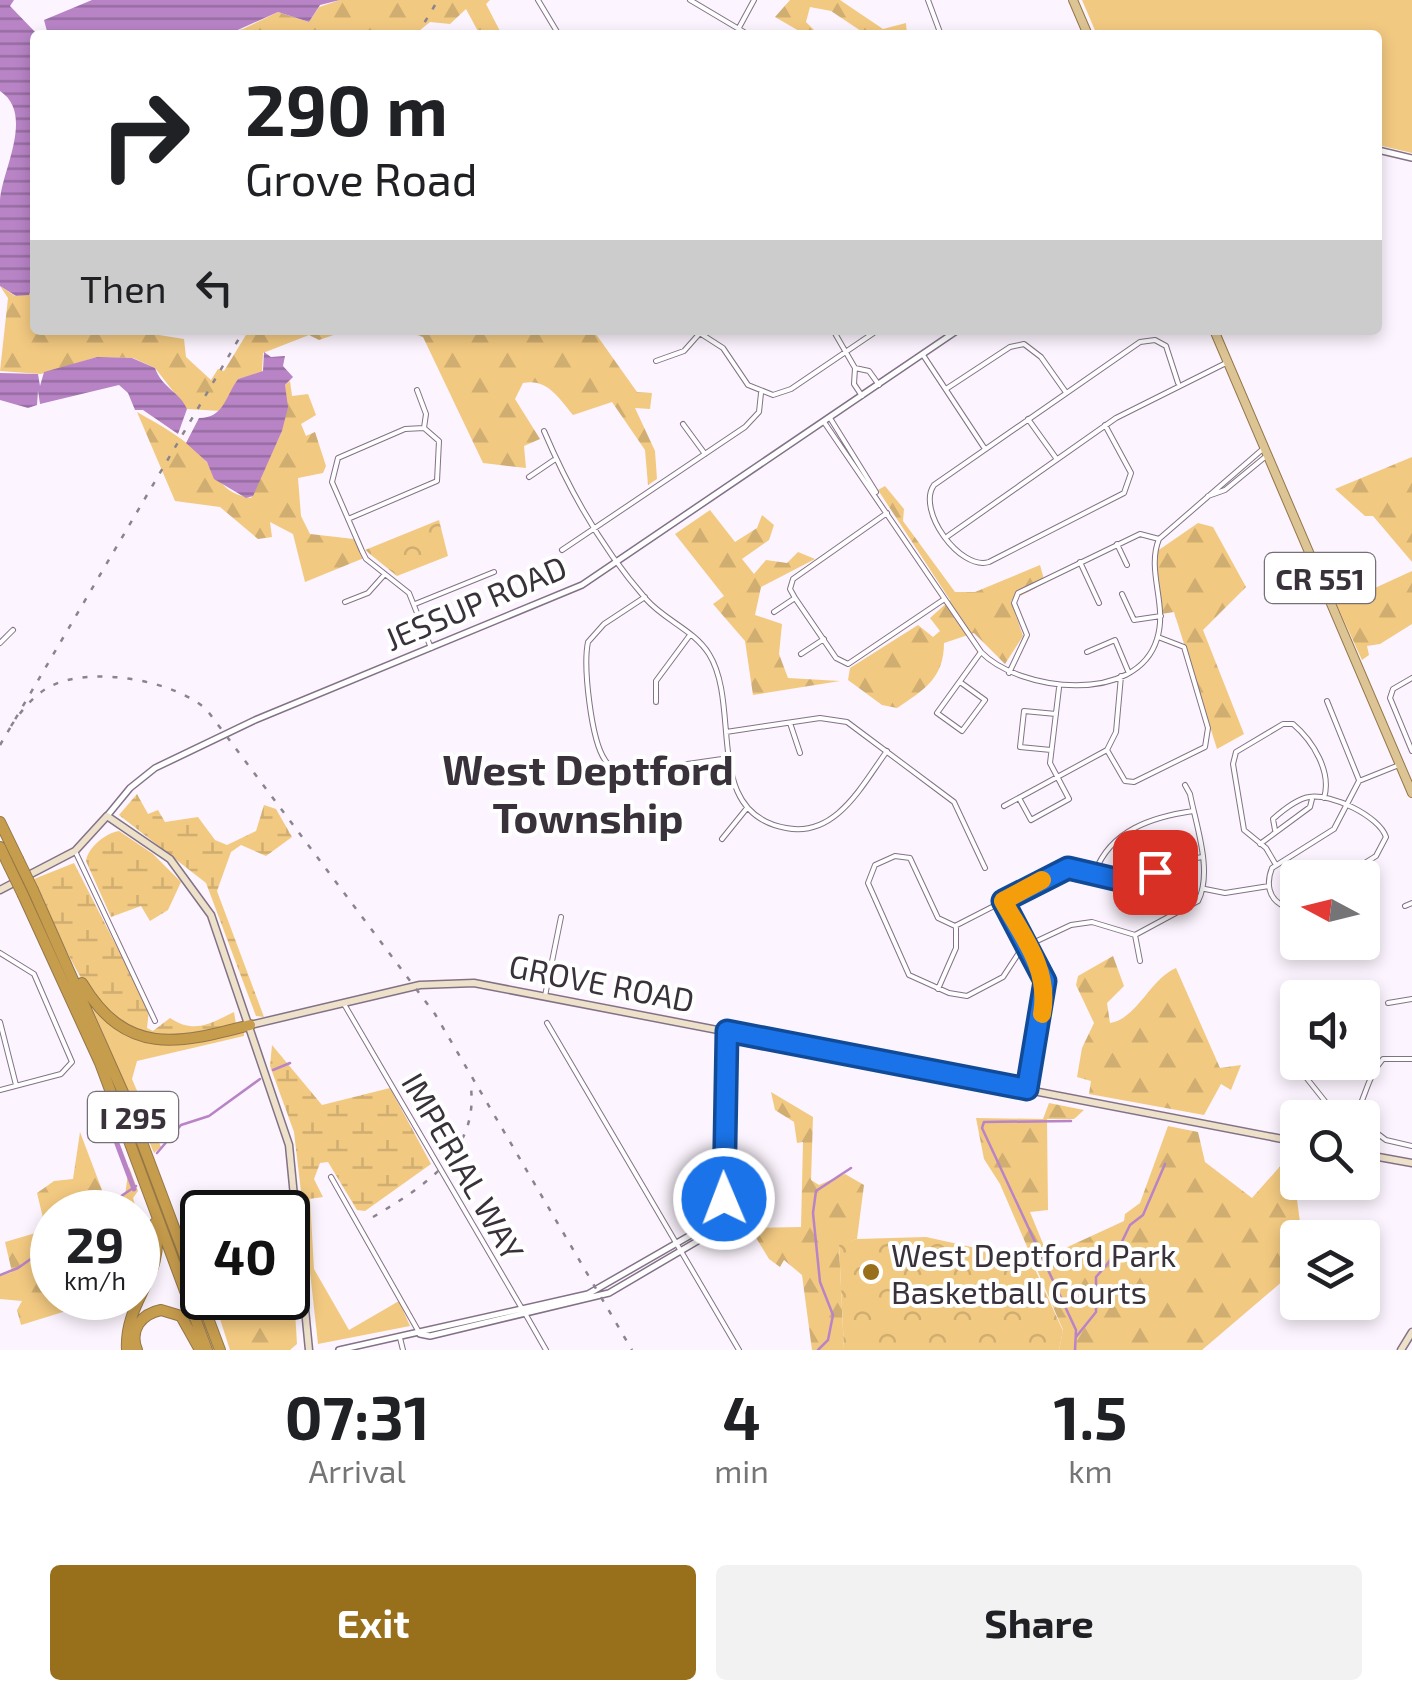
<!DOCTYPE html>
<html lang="en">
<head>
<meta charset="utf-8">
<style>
  :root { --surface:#fff; --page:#f2f2f2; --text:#202124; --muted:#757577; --accent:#98701c }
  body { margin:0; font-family:"Exo 2",sans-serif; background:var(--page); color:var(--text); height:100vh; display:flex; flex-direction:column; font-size:38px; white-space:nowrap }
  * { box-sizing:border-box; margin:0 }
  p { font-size:32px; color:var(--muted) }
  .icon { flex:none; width:55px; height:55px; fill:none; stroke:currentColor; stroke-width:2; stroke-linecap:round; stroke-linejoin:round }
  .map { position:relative; height:1350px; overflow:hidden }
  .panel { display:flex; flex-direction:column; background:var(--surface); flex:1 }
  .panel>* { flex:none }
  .hud { position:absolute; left:30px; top:30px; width:1352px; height:305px; border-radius:10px; box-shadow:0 5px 15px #0003; background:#fff; color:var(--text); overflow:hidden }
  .needle { width:65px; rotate:277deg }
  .tools { position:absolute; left:1280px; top:860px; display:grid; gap:20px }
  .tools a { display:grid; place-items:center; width:100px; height:100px; border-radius:10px; background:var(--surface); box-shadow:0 5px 15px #0003; font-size:50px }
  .speed { position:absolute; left:30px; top:1190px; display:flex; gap:20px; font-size:50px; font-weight:700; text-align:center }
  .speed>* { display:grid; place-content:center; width:130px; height:130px; border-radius:50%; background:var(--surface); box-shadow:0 5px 15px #0003; line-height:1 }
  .speed small { font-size:25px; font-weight:400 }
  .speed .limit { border:5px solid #111; border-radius:15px; background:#fff; color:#111 }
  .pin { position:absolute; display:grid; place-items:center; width:85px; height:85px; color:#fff; margin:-42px; border-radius:20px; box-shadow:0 5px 15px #0006 }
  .me { position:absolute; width:110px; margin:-55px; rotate:359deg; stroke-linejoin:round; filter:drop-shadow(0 0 8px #0008) }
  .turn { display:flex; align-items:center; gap:35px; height:210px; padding:0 50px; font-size:45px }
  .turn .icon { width:130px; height:130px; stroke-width:2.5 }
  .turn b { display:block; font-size:70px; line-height:85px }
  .then { display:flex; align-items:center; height:95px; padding:0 50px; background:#0003; gap:20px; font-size:38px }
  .eta { display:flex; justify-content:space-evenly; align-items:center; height:170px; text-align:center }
  .eta b { font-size:60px; font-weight:700; line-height:70px }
  .action { display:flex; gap:20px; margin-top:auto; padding:20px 50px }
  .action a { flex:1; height:115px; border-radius:10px; background:var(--accent); color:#fff; font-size:40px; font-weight:700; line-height:115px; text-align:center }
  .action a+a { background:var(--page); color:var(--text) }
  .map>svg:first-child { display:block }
  .grass { fill:#f2c981 }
  .forest { fill:url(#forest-firs) }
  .wetland { fill:url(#wetland-marsh) }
  .park { fill:url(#park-crowns) }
  .water { fill:url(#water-rules) }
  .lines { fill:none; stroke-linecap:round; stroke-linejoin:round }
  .stream { stroke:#b884c6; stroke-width:2.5 }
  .canal { stroke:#b884c6; stroke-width:5 }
  .minor-casing { stroke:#837287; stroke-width:6 }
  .tertiary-casing { stroke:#837287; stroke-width:8 }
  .secondary-casing { stroke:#837287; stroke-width:9 }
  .primary-casing { stroke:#957747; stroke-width:10 }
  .motorway-casing { stroke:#957747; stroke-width:12 }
  .minor { stroke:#fff; stroke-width:4 }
  .tertiary { stroke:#fff; stroke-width:5 }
  .secondary { stroke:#eee1ca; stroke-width:6 }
  .primary { stroke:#ddc494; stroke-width:8 }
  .motorway { stroke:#c69c4d; stroke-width:10 }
  .rail { stroke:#8b838d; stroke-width:2.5; stroke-dasharray:5 10; stroke-linecap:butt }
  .motorway-bridge-casing { stroke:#957747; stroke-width:12; stroke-linecap:butt }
  .motorway-bridge { stroke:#c69c4d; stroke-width:10 }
  .route-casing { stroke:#114b97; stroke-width:25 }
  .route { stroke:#1a73e8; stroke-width:18 }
  .slow { stroke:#f59e0b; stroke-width:18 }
  .poi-dot { fill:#98701c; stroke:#fff; stroke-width:4 }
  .labels { text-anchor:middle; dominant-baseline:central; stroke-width:8; stroke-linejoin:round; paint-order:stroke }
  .shield { fill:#fff; stroke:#747076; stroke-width:2.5 }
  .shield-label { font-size:30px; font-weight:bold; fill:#39323b }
  .street-label { font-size:32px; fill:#39323b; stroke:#fff }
  .poi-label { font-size:32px; fill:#39323b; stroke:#fff; text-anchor:start }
  .district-label { font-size:42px; font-weight:bold; fill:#39323b; stroke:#fff }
</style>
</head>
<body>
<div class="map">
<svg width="1412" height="1350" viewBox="0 0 1412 1350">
  <defs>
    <pattern id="forest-firs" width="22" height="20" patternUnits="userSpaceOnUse" patternTransform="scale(2.5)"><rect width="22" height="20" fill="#f2c981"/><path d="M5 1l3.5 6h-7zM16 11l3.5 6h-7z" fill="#d0ad70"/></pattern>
    <pattern id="wetland-marsh" width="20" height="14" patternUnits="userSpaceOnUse" patternTransform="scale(2.5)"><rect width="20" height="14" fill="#f2c981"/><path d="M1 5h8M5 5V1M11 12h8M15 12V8" fill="none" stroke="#d0ad70"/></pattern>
    <pattern id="park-crowns" width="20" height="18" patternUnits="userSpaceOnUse" patternTransform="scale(2.5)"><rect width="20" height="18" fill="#f2c981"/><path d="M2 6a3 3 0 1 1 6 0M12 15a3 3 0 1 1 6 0" fill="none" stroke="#d0ad70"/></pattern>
    <pattern id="water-rules" width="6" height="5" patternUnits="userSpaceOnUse" patternTransform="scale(2.5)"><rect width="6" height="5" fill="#b884c6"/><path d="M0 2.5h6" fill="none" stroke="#976da2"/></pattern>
  </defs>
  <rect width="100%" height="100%" fill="#fcf4fe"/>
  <path class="grass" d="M1082,0H1412V153L1378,145V35H1097Z
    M91,1005C140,1058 181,1044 244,1030V1036L137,1061L132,1079L161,1147L154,1153Z
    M310,1199L314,1269L349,1330L399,1301L410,1326L318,1344L302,1200Z"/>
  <path class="forest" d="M340,0H490L486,4L502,35H480L466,9L450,24L430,22L414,35H216L243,29L278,12L309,22L319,7Z
    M790,0H840L883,29L906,23L907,35H867L831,11L810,7L806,22L819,35H806L775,17Z
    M35,281V330H128L184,339L186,357L211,380L218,369L224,371L249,330H348L319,340L309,335L263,353L262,372L238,379L221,411L187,409L155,368L133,358L97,357L41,374L0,371L8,298L0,286L15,296L30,294Z
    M402,330H593L637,392L652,393L650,409L635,408L655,451L657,479L648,485L645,450L612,402L573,415C559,398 547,378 523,383L515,399L540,439L524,446L526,468L483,463L423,337Z
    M290,381L292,396L308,394L316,415L301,424L306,436L315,432L326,466L323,473L298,478L301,516L310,534L354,539L364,558L305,582L293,534L270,522L272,537L258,539L220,507L175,501L137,412C160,425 186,439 204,459C222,479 219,492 251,498L282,431L285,385Z
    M1412,457V562L1373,516H1365L1335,489Z
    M885,486L904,509L903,521L955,592H975L1040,565L1045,583L1011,601L1023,636L1005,664L974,633L944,643C944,678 924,690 897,708L882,705L848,680L850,668L918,625L933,637L940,631L930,618L950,600L878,490Z
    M710,510L735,542L757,528L762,515L774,525L769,540L742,559L754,574L766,560L787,563L798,552L815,559L761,587L755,615L782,624L779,654L788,678L840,681L753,695L745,641L713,604L724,596L675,534Z
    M1198,523L1213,527L1246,587L1203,630L1244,734L1217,749L1174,612L1161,614L1153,554Z
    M1412,571V624L1380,644L1367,646L1369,655L1362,660L1325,579L1334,578L1340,592L1377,587Z
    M1113,956L1124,986L1107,1003L1110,1023C1138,1018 1149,980 1176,968L1220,1068L1241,1065L1231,1090L1221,1084L1204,1115L1089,1094L1091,1081L1077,1077L1082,1048L1094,1023L1076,985L1078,976Z
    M771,1092L813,1117L811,1180L819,1185L845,1174L864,1185L857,1239L839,1246L844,1350H812L802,1275L784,1260L780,1267L769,1259L750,1228L801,1227L803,1142L797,1143L794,1122L775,1110Z
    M1049,1103L1084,1110L1074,1119H1047L1048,1210L1030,1212L1048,1256L1124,1221L1125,1214L1140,1203L1168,1126L1198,1132L1205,1162L1252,1198L1290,1155V1148L1297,1149L1293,1170L1302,1237L1298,1238L1297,1274H1291L1202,1350H1059L1063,1330L1000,1184L984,1159L976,1118L1043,1119Z
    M80,1132L105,1198L125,1195L129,1167L138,1191L133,1198L137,1212H52V1298H108L21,1325L17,1310L22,1301L0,1299V1276L12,1272L5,1242L39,1232L43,1218L37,1193L54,1181L73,1179Z
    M293,1278L297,1344L290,1350H230L219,1316L274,1298H288V1286Z"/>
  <path class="wetland" d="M137,794L148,814L158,810L165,822L198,817L215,840L227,845L256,831L264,805L276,809L292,837L266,856L241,845L231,852L217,891L264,1017L256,1016L206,883L119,815Z
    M119,831L153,854L181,882L168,910L150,921L141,906L111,917L86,861C88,847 106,833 119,831Z
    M74,863L149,1010L147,1028L153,1031L170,1018C194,1034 210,1024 234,1012L236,1024C211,1030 185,1039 159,1037C88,1032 61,932 34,879Z
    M272,1045L322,1105L390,1088L431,1164L365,1211L357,1210L328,1162L320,1163L314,1179L323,1197L302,1200L294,1132L270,1066Z"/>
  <path class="park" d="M439,520L448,556L397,576L365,550Z
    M926,1237L1031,1260L1063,1331L1059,1350H844L839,1245L857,1239Z"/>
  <path class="water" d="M0,0H14L10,6L37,34L35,280L29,295L16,296L0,286C0,257 0,228 0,200C2,170 35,114 0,91Z
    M92,0H340L320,5L309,22L278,12L231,33L48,35L44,20Z
    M264,352L271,357L285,356L283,366L293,377L285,385L288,407L282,431L253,496L246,498L214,479L207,462L186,443L199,418C224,418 225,397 238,379L263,371Z
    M97,357L132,358L155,368C162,388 180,392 187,409L178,434L143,410H135L128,393L119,385L40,404L38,391L37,405L28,408L0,400V373L38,374L40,386L44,372Z"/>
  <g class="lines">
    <path class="stream" d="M273,1070L290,1063
      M1071,1121L984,1122L982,1128L1076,1330L1075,1350
      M157,1153L181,1125L209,1116L260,1079
      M78,1212L108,1205L136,1186
      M0,1275L18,1268L52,1244
      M1076,1337L1096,1312V1277L1116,1254L1130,1225L1143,1215L1165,1164
      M818,1350L828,1340L833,1315L820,1282L813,1213L816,1191L851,1168"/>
    <path class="canal" d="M110,1125L134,1189"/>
    <g class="minor-casing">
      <path id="minor" d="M538,0L559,35
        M690,0L749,35
        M928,0L941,35
        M735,35L754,0
        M695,330L723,348L748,385L773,395L791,389L878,330
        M833,330L855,368L869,371L879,385
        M923,355L985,449
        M656,361L684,351L700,333
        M855,368L854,384L862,396
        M946,389L1010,347L1024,344L1041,357L1065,391
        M417,390L426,414L424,428
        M830,418L876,492
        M1028,419L1056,458
        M824,422L981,652C1020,692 1137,705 1157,639C1168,605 1146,571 1159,539L1264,448
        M683,424L705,454
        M1105,425L1131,473L1124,493L989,562C960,571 916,510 934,485L1140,342L1155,340L1166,346L1178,383
        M544,431C570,492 602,549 646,599C664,620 694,630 709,654C742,707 702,813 786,828C836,838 862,785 887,751
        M529,477L554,460
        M1208,496L1225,490L1265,457
        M348,519L437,481L439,441L424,428L405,429L338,458L332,482L362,551L366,559L409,593L431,648
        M948,536L1116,418L1228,362
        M1117,544L1127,565
        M562,550L745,427L759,412L761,393
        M1080,562L1099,603
        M1122,594L1134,620L1161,616
        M645,597L604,624L588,642C583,666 591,740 605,760C610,768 616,770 625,773L729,758
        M795,598L836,658L848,664L943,600
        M345,602L368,593L385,574
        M415,604L494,572
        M774,612L795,598L790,589L793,579L887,513
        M0,643L13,630
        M1087,652L1115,640L1128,671
        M801,654L824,639
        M1009,673L1027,635L1014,603L1018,593L1140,534L1159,539
        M1121,676L1116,732L1107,750L1125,781L1134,782L1205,747L1208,728L1184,647L1158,637
        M1412,678L1393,689L1390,698L1412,751
        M960,682L985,700L962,731L937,713L981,652
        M1327,701L1359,780
        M656,702V681L690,635
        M790,723L800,753
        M726,732L820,718L847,722L954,802L985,868
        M1051,750L1020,747L1024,711L1056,714
        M1185,785L1190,794C1196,825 1213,872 1198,901L1135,935L1092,922L1071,925L1022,948L1003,977L967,996L949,993L909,975L868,883L875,865L895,856L910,858L938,918L955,926L1068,868L1133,883L1171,863L1202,857
        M1019,798L1031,820L1069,799L1050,763L1059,688
        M1004,806L1107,750
        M1275,830L1273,819C1282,811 1296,799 1309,797C1331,793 1379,816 1386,837L1376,856L1341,878
        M722,839L747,808
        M1260,844L1310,807L1312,799
        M75,851L155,1021
        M1276,865L1266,848L1244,830L1233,764L1236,752L1283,724H1293C1313,741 1332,772 1324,798
        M1095,872C1111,830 1152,817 1193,811
        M1205,889L1225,893L1269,886
        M1003,901L1045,981L1027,1089
        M1298,904L1284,906C1268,899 1266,883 1272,868L1334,829L1359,781L1399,765
        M1405,906L1412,903
        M1135,935L1140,961
        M0,953L34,974L72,1062L61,1074L0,1090
        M938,989L956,948V928
        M545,996L561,917
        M1388,1003L1412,999
        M344,1004L521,1307
        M0,1022L16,1085
        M547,1023L739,1350
        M1289,1056L1328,1105L1353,1115
        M1355,1062L1369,1074
        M1354,1118C1366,1097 1367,1077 1383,1059H1412
        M1362,1122L1386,1140L1412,1146
        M331,1177L420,1334
        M526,1315L546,1350
        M400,1338L403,1350"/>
    </g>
    <g class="tertiary-casing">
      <path id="tertiary" d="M1378,150L1412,158
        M107,816L130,788L155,768L255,720L582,585L958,330
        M420,1334L430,1336L609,1293L706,1236L720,1216L724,1199L727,1031
        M339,1350L588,1294L703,1228L716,1197L720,1030"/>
    </g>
    <g class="secondary-casing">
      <path id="secondary" d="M0,890L75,851L107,816L170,859L211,915L289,1145L309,1350
        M250,1025L420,985L474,983L1298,1142
        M1362,1154L1412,1163
        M1401,1350L1412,1332"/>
    </g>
    <g class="primary-casing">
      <path id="primary" d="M1073,0L1088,35
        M1214,330L1412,793"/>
    </g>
    <g class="motorway-casing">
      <path id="motorway" d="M0,822L18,859
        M0,847L9,866
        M33,890L125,1097L220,1350
        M23,895L100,1063L207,1350
        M82,983C126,1057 178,1044 250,1025
        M127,1350C124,1299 167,1277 155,1223
        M137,1350C129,1330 141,1314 161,1310L181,1316L200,1350"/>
    </g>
    <use href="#minor" class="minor"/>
    <use href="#tertiary" class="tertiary"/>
    <use href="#secondary" class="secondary"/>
    <use href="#primary" class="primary"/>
    <use href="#motorway" class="motorway"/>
    <path class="rail" d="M417,35L438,0
      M11,726C21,711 33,696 49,687C89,665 175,680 207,710L435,1014L632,1350
      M0,745L244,330
      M373,1217C425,1186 482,1150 470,1081"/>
    <g class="motorway-bridge-casing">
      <path id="motorway-bridge" d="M18,859L33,890
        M9,866L23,895"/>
    </g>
    <use href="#motorway-bridge" class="motorway-bridge"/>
  </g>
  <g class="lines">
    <g class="route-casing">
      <path id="route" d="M724,1199L727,1031L1027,1089L1045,981L1003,901L1068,868L1132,883L1155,872"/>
    </g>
    <use href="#route" class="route"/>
    <path class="slow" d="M1042,880L1003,901C1024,938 1050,970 1042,1014"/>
  </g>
  <circle class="poi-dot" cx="871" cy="1272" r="10"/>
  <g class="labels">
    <g class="shield">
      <rect x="1265" y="553" width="110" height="50" rx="8"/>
      <rect x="88" y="1092" width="90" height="50" rx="8"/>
    </g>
    <g class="shield-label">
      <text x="1320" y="578">CR 551</text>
      <text x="133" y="1117">I 295</text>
    </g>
    <g class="street-label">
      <text transform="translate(475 602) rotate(-23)">JESSUP ROAD</text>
      <text transform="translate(602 982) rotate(11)">GROVE ROAD</text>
      <text transform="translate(464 1166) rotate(60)">IMPERIAL WAY</text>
    </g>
    <g class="poi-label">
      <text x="891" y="1254">West Deptford Park<tspan x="891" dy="37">Basketball Courts</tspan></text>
    </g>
    <g class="district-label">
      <text x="588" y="768">West Deptford<tspan x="588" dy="48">Township</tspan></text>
    </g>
  </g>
</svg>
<div class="tools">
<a><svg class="needle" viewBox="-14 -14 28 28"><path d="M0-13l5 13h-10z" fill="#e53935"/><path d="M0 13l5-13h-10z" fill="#757577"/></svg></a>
<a><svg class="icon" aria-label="sound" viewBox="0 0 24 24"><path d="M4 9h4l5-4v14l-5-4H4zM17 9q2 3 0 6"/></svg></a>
<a><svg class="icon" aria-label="search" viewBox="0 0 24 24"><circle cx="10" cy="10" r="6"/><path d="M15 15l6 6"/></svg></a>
<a><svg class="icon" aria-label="layers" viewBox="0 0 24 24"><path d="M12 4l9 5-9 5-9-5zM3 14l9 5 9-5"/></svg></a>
</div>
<div class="speed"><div>29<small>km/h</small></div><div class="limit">40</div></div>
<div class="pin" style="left:1155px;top:872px;background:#d93025"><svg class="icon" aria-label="arrive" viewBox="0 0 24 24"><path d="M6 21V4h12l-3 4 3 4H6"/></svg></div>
<svg class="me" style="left:724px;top:1199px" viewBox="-20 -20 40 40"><circle r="17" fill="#1a73e8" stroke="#fff" stroke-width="3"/><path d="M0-11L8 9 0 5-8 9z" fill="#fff"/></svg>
<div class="hud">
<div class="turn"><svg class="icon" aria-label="right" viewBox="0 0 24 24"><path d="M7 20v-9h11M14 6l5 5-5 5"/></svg><div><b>290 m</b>Grove Road</div></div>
<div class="then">Then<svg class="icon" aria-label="left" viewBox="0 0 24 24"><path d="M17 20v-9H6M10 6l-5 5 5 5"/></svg></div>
</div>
</div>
<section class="panel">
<div class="eta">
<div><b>07:31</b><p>Arrival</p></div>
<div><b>4</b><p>min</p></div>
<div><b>1.5</b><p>km</p></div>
</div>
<div class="action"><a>Exit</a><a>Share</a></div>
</section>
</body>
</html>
